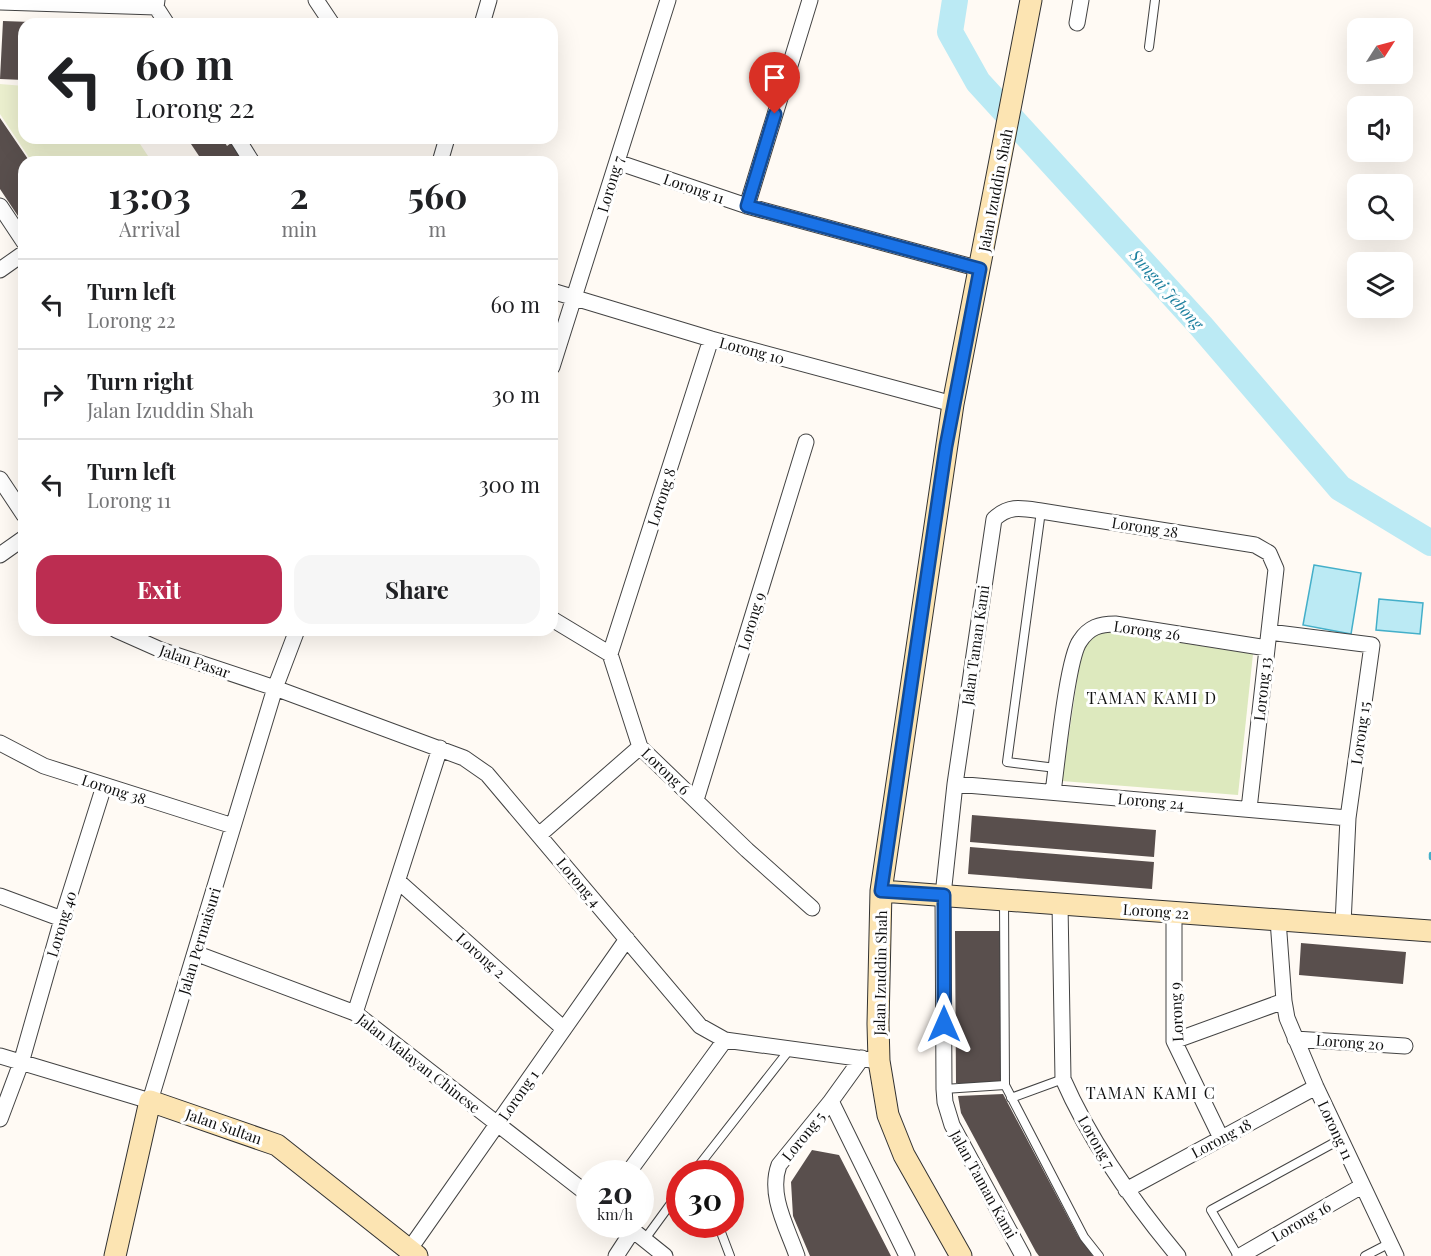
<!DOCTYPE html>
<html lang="en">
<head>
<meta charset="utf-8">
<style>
  :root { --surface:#fff; --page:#f6f6f6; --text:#202124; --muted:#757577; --line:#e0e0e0; --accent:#bc2d51 }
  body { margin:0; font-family:"Playfair Display",serif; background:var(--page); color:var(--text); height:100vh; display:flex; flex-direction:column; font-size:22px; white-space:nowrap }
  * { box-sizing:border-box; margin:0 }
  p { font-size:20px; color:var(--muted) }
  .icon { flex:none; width:33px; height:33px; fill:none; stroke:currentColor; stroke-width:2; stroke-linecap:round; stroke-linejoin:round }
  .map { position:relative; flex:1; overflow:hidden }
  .details { position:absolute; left:18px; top:156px; width:540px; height:480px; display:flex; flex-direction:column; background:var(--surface); border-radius:18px; box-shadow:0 6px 24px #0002 }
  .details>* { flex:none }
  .hud { position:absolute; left:18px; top:18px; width:540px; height:126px; border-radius:18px; box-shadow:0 6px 24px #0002; background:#fff; color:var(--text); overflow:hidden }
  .needle { width:39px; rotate:54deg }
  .fabs { position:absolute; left:1347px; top:18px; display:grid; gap:12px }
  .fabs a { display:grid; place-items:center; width:66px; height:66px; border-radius:12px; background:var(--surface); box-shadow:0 6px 24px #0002; font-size:30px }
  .speed { position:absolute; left:576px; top:1160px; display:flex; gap:12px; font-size:30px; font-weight:700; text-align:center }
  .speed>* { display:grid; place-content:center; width:78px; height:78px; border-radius:50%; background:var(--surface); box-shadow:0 6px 24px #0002; line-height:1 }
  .speed small { font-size:15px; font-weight:400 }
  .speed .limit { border:9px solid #d22; background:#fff; color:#111 }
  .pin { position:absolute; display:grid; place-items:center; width:51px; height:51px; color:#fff; margin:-62px -26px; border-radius:50% 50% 50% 0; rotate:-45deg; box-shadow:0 0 6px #0007 }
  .pin .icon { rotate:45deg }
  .me { position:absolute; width:66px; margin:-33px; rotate:0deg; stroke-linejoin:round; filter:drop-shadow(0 0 4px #0008) }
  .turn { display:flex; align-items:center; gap:21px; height:126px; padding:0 18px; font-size:27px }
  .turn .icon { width:78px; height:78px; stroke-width:2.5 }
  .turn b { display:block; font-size:42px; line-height:51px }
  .eta { display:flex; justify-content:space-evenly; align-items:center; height:102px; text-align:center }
  .eta b { font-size:36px; font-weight:700; line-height:42px }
  .primary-button { display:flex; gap:12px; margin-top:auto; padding:12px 18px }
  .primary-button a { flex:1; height:69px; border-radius:18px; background:var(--accent); color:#fff; font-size:24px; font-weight:700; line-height:69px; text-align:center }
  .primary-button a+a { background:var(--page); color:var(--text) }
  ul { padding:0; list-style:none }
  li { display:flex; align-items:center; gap:18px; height:90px; padding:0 18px; border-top:2px solid var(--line) }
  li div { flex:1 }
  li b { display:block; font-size:22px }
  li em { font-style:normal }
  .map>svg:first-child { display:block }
  .green { fill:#dde9be }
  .pitch { fill:#ecf0cf }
  .water { fill:#bbeaf4; stroke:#44afc9; stroke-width:1.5 }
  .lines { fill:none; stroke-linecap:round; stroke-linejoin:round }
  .stream { stroke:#44afc9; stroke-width:4.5 }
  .river { stroke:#bbeaf4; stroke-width:26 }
  .building { fill:#594f4d }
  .lane-casing { stroke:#434343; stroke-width:10 }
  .street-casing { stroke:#434343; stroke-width:17 }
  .secondary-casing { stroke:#323232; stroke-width:23 }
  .lane { stroke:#fff; stroke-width:8 }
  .street { stroke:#fff; stroke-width:15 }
  .secondary { stroke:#fce4b2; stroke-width:21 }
  .route-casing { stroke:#114b97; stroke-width:15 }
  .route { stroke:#1a73e8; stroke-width:10 }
  .labels { text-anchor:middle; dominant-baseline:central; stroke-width:6; stroke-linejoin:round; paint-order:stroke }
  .street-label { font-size:15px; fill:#101010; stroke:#fff }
  .water-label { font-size:16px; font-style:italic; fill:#1d809f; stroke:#fff }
  .neighbourhood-label { font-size:16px; letter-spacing:1.5px; fill:#101010; stroke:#fff }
</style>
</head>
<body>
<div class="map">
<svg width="1431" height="1256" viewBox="0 0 1431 1256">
  <rect width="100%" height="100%" fill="#fffaf4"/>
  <path class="green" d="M1104,631L1253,654L1238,795L1062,781L1082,647L1092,637Z"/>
  <path class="pitch" d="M0,84L24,86V138H136L152,162H32L0,114Z"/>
  <path class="water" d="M1314,565L1361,573L1351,634L1303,625Z
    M1379,599L1423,603L1420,634L1376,630Z"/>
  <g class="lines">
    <path class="stream" d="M1431,854V858"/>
    <path class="river" d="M955,0L950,32L978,82L1201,326L1340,488L1431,543"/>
  </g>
  <path class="building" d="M3,21L31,22L24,24V80L0,79Z
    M0,118L30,162H24V225L0,189Z
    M187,138H222L227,146L235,140L244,155L237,160L238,162H203Z
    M972,815L1156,830L1154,857L970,842Z
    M970,847L1154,862L1152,889L968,874Z
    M955,931H1002L1003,1083H956Z
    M1301,943L1406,952L1403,984L1299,975Z
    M1003,1094L1078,1236L1093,1256H1039L1036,1252L961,1113L958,1096Z
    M812,1150L839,1155L891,1256H810L793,1216L791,1182Z"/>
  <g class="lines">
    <g class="lane-casing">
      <path id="lane" d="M1149,47L1155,0
        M1041,511L1007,762L1056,768
        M1004,901L1005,1085L1084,1237L1099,1256
        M944,1089L1005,1085
        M1011,1098L1063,1079
        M693,1173L790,1049
        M715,1224L719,1227L730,1256
        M645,1239L680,1191
        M1238,1256L1211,1210L1341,1139
        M1365,1256L1390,1243"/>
    </g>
    <g class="street-casing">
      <path id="street" d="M157,0L156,7L167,24
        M316,0L332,24
        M0,2L156,7
        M1077,23L1081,0
        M482,24L489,0
        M237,138L252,162
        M440,162L447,138
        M617,162L747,206L980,269
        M0,206L24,242
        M747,206L810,0
        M0,270L24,253
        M552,291L711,339L953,404
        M552,367L668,0
        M0,479L24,515
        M0,555L24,538
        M552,619L610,654L640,747L747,850L812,908
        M116,630L161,650L275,688L464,758L487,774L700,1026L725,1040L879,1061
        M1269,632L1372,645L1348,818L1343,924
        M610,654L711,339
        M0,743L44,766L233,826
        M955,784L1348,818
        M1053,792C1057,765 1067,658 1080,641C1089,627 1100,624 1115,624L1267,648
        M696,800L806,442
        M539,835L640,747
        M398,881L564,1029
        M0,896L62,919
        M1060,904L1063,1079C1091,1143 1133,1202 1178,1256
        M1174,912V1041L1221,1138
        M1278,920L1284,1001L1287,1018L1316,1087L1396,1256
        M195,953L355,1013L590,1196
        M355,1013L440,748
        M1295,1039L1405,1046
        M1174,1041L1284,1001
        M0,1056L150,1101L275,688L297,630
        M831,1101L907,1256
        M0,1119L21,1063L62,919L104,786
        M628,1173L725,1040
        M1126,1190L1316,1087
        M625,1224L665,1256
        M409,1250L627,939
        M616,1256L633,1230
        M797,1256C787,1227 768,1195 779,1165L831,1101L862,1058
        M1023,1256L952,1125L945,1102L944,1089L943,895L955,784L994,519C1009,505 1021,508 1041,511L1255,545L1269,553L1276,569L1249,809
        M1240,1256L1362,1186"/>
    </g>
    <g class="secondary-casing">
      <path id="secondary" d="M881,891L1431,931
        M115,1256L150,1101L277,1145L417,1256
        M961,1256L904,1155L888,1115L879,1061L878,1024L881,891L953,404L1031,0"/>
    </g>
    <use href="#lane" class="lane"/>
    <use href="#street" class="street"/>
    <use href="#secondary" class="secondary"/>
  </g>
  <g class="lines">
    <g class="route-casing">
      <path id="route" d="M775,114L747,206L980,269L946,446L881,891L944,895V1024"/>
    </g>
    <use href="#route" class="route"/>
  </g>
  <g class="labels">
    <g class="street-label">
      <text transform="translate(610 184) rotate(-73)">Lorong 7</text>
      <text transform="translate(694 188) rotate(19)">Lorong 11</text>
      <text transform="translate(995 190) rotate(-79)">Jalan Izuddin Shah</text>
      <text transform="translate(752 350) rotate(15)">Lorong 10</text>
      <text transform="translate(661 497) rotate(-72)">Lorong 8</text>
      <text transform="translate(1145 527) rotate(9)">Lorong 28</text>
      <text transform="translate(751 621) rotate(-73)">Lorong 9</text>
      <text transform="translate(1147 630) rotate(8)">Lorong 26</text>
      <text transform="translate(975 645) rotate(-82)">Jalan Taman Kami</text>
      <text transform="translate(195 661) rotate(19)">Jalan Pasar</text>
      <text transform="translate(1262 689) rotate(-84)">Lorong 13</text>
      <text transform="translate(1360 733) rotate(-82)">Lorong 15</text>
      <text transform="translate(666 771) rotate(44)">Lorong 6</text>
      <text transform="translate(114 789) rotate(18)">Lorong 38</text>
      <text transform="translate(1151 801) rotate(5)">Lorong 24</text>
      <text transform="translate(579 882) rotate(50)">Lorong 4</text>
      <text transform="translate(1156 911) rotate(4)">Lorong 22</text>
      <text transform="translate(61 924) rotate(-73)">Lorong 40</text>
      <text transform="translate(199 941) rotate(-73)">Jalan Permaisuri</text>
      <text transform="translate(481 955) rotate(42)">Lorong 2</text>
      <text transform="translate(880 973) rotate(-89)">Jalan Izuddin Shah</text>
      <text transform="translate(1176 1012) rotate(-93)">Lorong 9</text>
      <text transform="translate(1350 1042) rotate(4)">Lorong 20</text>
      <text transform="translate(419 1063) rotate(38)">Jalan Malayan Chinese</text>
      <text transform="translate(518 1095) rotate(-55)">Lorong 1</text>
      <text transform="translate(224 1126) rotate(19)">Jalan Sultan</text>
      <text transform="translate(1336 1130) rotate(65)">Lorong 11</text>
      <text transform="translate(803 1136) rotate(-51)">Lorong 5</text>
      <text transform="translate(1221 1138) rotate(-28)">Lorong 18</text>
      <text transform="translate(1097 1142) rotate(60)">Lorong 7</text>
      <text transform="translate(984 1184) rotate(61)">Jalan Taman Kami</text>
      <text transform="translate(1301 1221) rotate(-30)">Lorong 16</text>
    </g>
    <g class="water-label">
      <text transform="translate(1167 289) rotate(48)">Sungai Jebong</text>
    </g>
    <g class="neighbourhood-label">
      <text x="1152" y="697">TAMAN KAMI D</text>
      <text x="1151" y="1092">TAMAN KAMI C</text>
    </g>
  </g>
</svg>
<div class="fabs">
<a><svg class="needle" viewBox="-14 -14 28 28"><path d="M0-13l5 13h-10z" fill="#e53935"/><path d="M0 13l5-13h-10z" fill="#757577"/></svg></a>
<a><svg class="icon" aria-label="sound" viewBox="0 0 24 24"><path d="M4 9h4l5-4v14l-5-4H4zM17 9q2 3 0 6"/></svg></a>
<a><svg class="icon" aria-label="search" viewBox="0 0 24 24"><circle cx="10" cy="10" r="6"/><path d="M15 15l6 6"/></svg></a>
<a><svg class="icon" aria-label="layers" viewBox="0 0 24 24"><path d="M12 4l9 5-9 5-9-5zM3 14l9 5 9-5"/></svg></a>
</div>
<div class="speed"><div>20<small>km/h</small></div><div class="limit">30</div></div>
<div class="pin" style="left:775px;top:114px;background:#d93025"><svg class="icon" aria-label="arrive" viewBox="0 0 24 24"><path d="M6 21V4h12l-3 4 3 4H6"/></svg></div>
<svg class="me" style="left:944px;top:1024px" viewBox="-20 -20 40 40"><path d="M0-17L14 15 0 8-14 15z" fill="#1a73e8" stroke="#fff" stroke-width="4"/></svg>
<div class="hud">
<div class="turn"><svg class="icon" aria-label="left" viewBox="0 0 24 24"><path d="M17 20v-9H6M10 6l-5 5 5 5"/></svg><div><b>60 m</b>Lorong 22</div></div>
</div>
<section class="details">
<div class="eta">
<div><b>13:03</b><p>Arrival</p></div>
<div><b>2</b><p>min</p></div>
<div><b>560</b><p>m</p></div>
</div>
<ul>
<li><svg class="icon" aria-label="left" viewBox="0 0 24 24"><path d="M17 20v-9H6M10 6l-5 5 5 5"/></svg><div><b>Turn left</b><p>Lorong 22</p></div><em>60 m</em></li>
<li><svg class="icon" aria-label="right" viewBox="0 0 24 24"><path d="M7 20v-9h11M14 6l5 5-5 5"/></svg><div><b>Turn right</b><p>Jalan Izuddin Shah</p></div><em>30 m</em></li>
<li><svg class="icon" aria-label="left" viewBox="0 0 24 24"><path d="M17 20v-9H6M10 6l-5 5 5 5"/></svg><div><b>Turn left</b><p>Lorong 11</p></div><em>300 m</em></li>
</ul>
<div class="primary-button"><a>Exit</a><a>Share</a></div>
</section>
</div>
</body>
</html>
